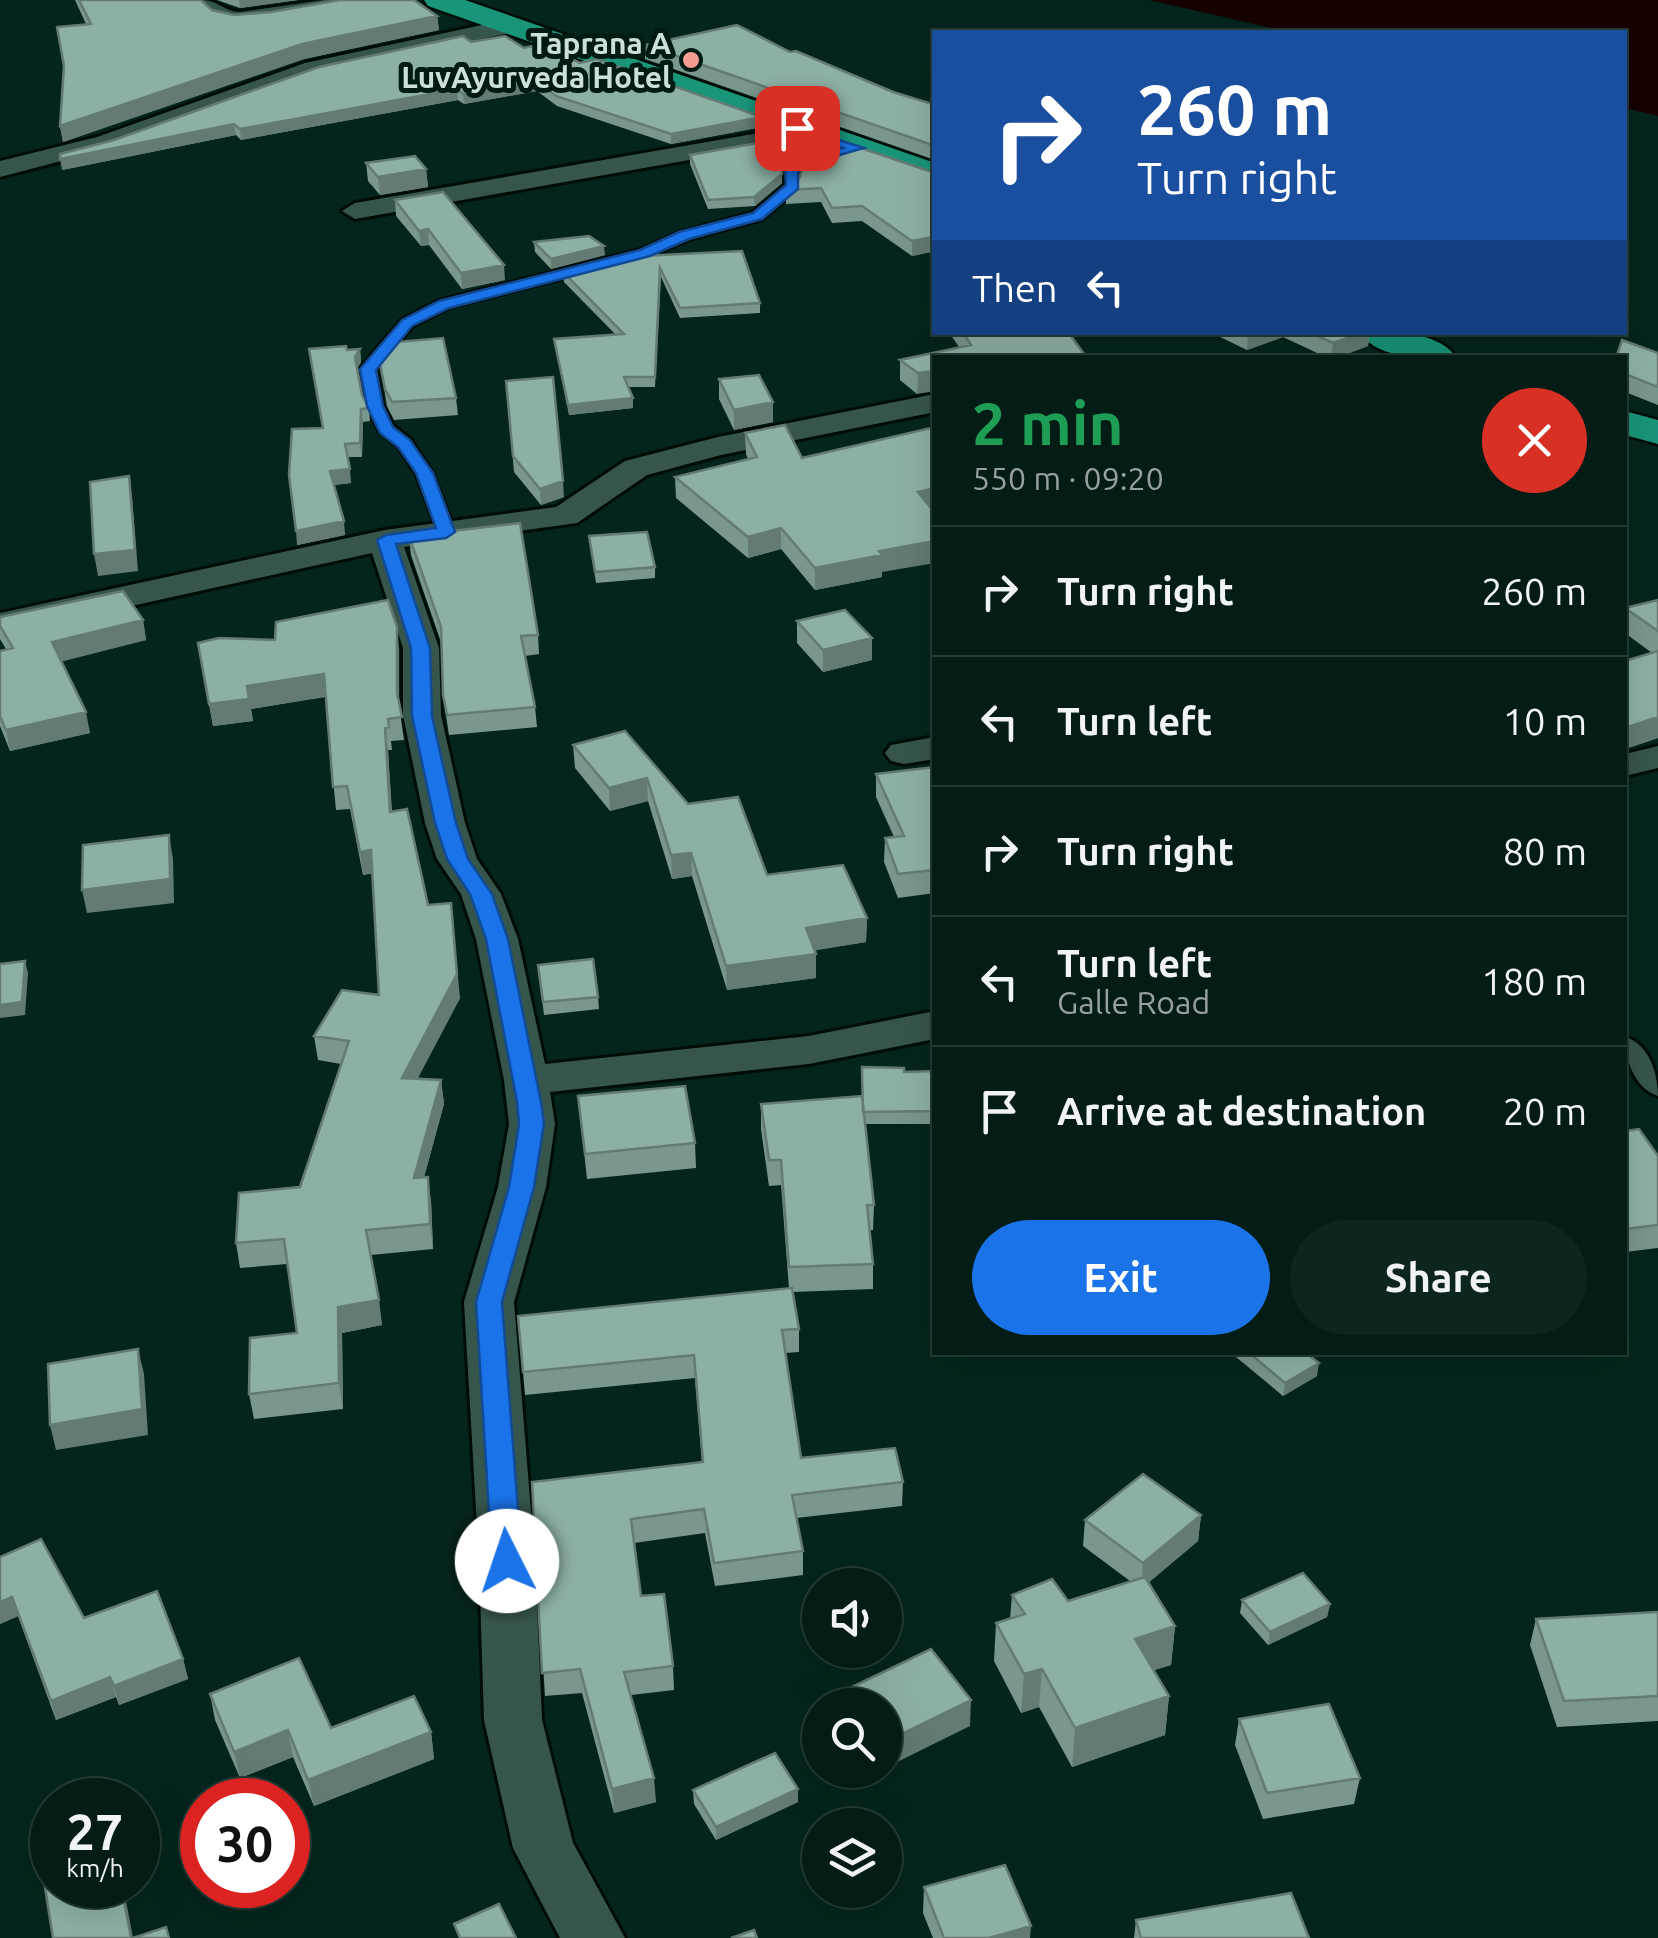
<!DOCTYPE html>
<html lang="en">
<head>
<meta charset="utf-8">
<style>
  :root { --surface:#031c16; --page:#0d251f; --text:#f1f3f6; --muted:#97a1a1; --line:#243a35; --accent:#1a73e8 }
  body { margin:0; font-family:Ubuntu,sans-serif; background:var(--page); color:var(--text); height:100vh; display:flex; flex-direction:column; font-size:38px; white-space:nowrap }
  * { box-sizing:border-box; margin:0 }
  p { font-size:32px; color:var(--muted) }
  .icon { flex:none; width:55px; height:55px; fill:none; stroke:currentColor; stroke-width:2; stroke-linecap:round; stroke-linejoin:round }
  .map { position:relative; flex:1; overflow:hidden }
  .drawer { position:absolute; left:932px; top:355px; width:695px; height:1000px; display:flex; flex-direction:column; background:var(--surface); border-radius:0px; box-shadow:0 10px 40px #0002,0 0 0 2px var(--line) }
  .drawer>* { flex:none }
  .top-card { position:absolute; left:932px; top:30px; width:695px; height:305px; border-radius:0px; box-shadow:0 10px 40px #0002,0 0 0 2px var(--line); background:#1a4fa0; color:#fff; overflow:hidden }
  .tools { position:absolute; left:802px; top:1568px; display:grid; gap:20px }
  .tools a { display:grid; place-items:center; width:100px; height:100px; border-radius:50%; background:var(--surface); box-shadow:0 10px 40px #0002,0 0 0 2px var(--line); font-size:50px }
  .speed { position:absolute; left:30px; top:1778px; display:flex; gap:20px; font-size:50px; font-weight:700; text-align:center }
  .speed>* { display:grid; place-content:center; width:130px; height:130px; border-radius:50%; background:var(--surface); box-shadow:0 10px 40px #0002,0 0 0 2px var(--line); line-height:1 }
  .speed small { font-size:25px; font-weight:400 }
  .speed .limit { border:15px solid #d22; background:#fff; color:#111 }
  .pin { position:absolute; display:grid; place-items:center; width:85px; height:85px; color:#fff; margin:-42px; border-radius:20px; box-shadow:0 5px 15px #0006 }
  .me { position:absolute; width:110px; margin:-55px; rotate:356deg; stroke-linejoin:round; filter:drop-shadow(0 0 8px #0008) }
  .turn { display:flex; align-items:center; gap:35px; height:210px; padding:0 40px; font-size:45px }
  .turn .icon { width:130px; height:130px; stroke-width:2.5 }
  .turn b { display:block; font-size:70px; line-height:85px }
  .then { display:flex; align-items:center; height:95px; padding:0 40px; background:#0003; gap:20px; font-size:38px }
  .round { display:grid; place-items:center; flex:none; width:105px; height:105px; border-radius:52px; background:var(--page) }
  .head { display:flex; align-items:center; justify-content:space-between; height:170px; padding:0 40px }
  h1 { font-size:60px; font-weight:700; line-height:75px; color:#1e9e55 }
  .action { display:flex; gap:20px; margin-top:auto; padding:20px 40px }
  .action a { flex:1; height:115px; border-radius:60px; background:var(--accent); color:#fff; font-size:40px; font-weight:700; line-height:115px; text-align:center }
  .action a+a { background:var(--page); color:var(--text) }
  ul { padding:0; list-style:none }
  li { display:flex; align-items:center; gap:30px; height:130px; padding:0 40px; border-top:2px solid var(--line) }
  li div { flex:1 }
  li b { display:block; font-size:38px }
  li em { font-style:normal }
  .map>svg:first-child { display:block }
  .water { fill:#170000 }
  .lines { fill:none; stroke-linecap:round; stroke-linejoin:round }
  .lane-casing { stroke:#000d07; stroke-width:6 }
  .street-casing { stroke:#000d07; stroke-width:6 }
  .highway-casing { stroke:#000d07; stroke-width:5 }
  .lane { fill:#36564c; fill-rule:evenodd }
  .street { fill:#36564c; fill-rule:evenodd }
  .highway { fill:#19957a; fill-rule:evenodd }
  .wall { fill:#79978e }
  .shaded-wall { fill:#637b74 }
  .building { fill:#8db0a5; stroke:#637b74; stroke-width:2.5 }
  .route { fill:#1a73e8; stroke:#114b97; stroke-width:2.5 }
  .poi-dot { fill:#f59c93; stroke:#001b13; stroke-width:4 }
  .labels { text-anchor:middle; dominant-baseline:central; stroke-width:10; stroke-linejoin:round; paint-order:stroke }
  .far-poi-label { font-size:30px; font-weight:bold; fill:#cddfd9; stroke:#001b13; text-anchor:end }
</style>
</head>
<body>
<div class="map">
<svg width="1658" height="1938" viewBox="0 0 1658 1938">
  <rect width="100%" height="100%" fill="#04251d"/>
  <path class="water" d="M1149,0H1658V116L1625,108V32H1290Z"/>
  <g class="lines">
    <g class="lane-casing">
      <path id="lane" d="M828,150L833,151V157L808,164L799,172L798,189L762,219L689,239L650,256L449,307L412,326L376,369L383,407L393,426L410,439L432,473L455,532L452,536H440L416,473L398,446L380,432L367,407L360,369L402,320L439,301L640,250L679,233L752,213L786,185L785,171L798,158Z
        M1625,1037C1649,1044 1658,1073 1658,1096C1634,1088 1625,1059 1625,1037Z"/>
    </g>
    <g class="street-casing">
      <path id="street" d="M201,0C218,0 225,12 240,12L324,0H379L368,6C336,11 250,32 223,25C213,22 204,13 198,5Z
        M510,19L521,26L518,31L319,74L115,147L0,177V161L97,137L305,63Z
        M797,121L806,123L809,128L806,133L757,148L355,219L342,211L355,203L753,134Z
        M935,394V412L721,455L647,475L577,523L404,547L439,648L441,715L465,823L477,859L501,894L518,939L545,1064L809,1036L935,1011V1039L809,1064L550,1092L555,1124L546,1187L514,1302L535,1561L542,1720L573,1843L625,1938H560L513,1848L484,1720L479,1561L464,1302L498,1187L509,1124L504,1080L476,939L461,894L437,859L425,823L403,715V648L372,553L0,635V613L385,530L556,507L625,461L718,437Z
        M935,737V759L904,764L891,761L885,753L891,745Z
        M1658,746V768L1625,776V754Z"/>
    </g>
    <g class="highway-casing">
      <path id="highway" d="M424,0H465L935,163V184L428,6Z
        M1359,332C1389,332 1437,329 1457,358C1426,358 1379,361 1359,332Z
        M1625,411L1658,420V444L1625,435Z"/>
    </g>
    <use href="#lane" class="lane"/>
    <use href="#street" class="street"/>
    <use href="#highway" class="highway"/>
  </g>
  <path class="wall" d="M75,0H201L212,10L234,15L437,16L439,30L304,59L63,142L60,126L86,24Z
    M217,0H298L240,8Z
    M471,42L524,48L580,63L762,117V127L671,144L557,106L537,91L464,104L458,100L241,140L236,135L62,170Z
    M645,45L790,52L893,92L932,104L935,103V160L645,59Z
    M822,140V148L795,155L782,168V183L755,206L708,209L690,164V155Z
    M366,163L426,169L428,187L380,195L368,181Z
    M934,173L935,255L931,252L912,256L862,221L832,223L821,202L786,204V190Z
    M395,200L505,280L462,289L429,245L421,246L396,216Z
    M534,242L605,255L551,269L535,252Z
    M622,257L760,303V313L680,318L661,277L655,387H628L633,398V408L569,415L554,339L616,335L564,282L563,272Z
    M949,332H1068L935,358L917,394L900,380V360L959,347Z
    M1210,332H1370L1368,346L1336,358H1328L1283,337L1247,350Z
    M360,349L361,362L357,369L362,395L369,408L370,421L363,422L362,457H347L351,483L334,485L345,535L297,545L322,428L347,350Z
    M378,353L456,398L458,415L394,420L387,406Z
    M1658,353V405L1625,392V358Z
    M719,379L773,422L734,430L719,399Z
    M506,381L564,497L541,505L514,472Z
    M935,427V509L932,510L882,572V577L815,590L781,549L748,558L676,498L675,477L748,459L746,454L745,433L802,458Z
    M409,536L538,635L539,654L525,656L535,707L537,727L449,735L443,695L441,642L411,555Z
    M589,536L655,567V578L596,583Z
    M1658,600V738L1625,749L1652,653L1625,633V608Z
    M0,617L143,620L146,640L62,661L90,733L10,751L0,726V651L6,649L0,639Z
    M797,621L872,638V660L823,672L797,643Z
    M198,643L399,649V705L404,740L391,741L392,750H388L392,812L428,905L460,998L417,1079L441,1080L444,1104L424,1177L431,1201L433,1249L371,1255L382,1325L342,1333L343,1409L254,1419L249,1394L297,1333L287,1264L240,1268L236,1243L300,1187L341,1064L318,1060L314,1036L379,995L372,873L363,875L350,809L336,810L325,697L251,709L253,721L213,726Z
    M625,731L688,804L767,875L867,918L866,942L814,950L816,978L727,990L692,876L672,879L648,801L610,811L575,768L573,745Z
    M935,767V893L898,898L884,862L885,838L894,837L876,797V774Z
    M538,965L598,997L599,1009L544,1015Z
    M935,1071V1124H865L874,1205L873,1230H870L873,1264V1289L793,1292L799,1329V1352L785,1353L801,1458L903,1482L902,1506L796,1518L803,1551V1575L715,1586L705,1533L634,1543L641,1596L673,1666L674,1690L631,1695L656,1802L614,1813L582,1693L545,1696L532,1482L702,1462L695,1378L525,1395L518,1316L789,1288L781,1185L769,1186L761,1129V1104L862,1096L904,1072Z
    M578,1096L695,1143L696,1168L587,1179Z
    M1625,1131L1658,1156V1248L1625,1252Z
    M1230,1352H1305L1317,1376L1283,1396Z
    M1201,1515L1198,1541L1149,1582L1175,1626L1171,1665L1154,1670L1169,1696L1165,1735L1072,1767L1039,1707L1021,1713L994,1661L996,1623L1010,1619L1012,1595L1068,1601L1130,1581L1083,1546L1085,1520Z
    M0,1557L84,1618L183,1659L188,1679L119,1705L116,1697L56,1720L18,1616L0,1624Z
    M1242,1600L1330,1604L1327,1617L1268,1645L1240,1613Z
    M1658,1612V1721L1557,1727L1530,1645L1536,1619Z
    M210,1694L331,1728L431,1732L434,1759L314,1806L293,1757L240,1778L215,1720Z
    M1239,1719L1360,1778L1354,1804L1263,1819L1235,1745Z
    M798,1789V1802L716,1840L694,1804L693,1790Z
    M924,1887L1030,1938H933L923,1913Z
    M1136,1920L1309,1938H1134Z"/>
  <path class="shaded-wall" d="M239,0H298L240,8Z
    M437,16L439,30L304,59L63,142L60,126L302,44Z
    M536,81L537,91L464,104L463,94Z
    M457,89L458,100L241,140L240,129Z
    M762,117V127L671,144V134Z
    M234,124L236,135L62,170L60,159Z
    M822,140V148L795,155L782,168V159L795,146Z
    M426,169L428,187L380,195L378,177Z
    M782,174V183L755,206L754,197Z
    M428,229L429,245L421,246L419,231Z
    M932,237L931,252L912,256V241Z
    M604,246L605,255L551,269V259Z
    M504,265L505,280L462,289L461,273Z
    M1253,332H1283V337L1247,350L1248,334Z
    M1365,332H1370L1368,346L1336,358H1331L1333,343Z
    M360,349L361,362L356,370L355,357Z
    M935,371V391L917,394L918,373Z
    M633,398V408L569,415L568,405Z
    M773,402V422L734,430V410Z
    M361,409L363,422L362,457L360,443Z
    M350,469L351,483L332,485L330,471Z
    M129,476L132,496L138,571L98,576L94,554Z
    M563,481L564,497L541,505L540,489Z
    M935,488V509L917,514L918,492Z
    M344,521L345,535L297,545L296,531Z
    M781,528V549L748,558V537Z
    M935,541V563L882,572V577L815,590V568L879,551Z
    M143,620L146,640L56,663L52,642Z
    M397,627L399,649V715L397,693Z
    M872,638V660L823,672V650Z
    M324,674L327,696L251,709L253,721L213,726L209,704L247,686Z
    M86,712L90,733L10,751L6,730Z
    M1658,717V738L1625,749V728Z
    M385,728L388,750L393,835L390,812Z
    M647,778L648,801L610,811L609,788Z
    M169,835L173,859L174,903L87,913L82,890Z
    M371,850L374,873L363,875L360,852Z
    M691,853L692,876L672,879L671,855Z
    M451,903L460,998L405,1103L402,1078Z
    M867,918L866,942L806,952V928Z
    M816,954V978L727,990L726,966Z
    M25,961L28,973L25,1015L0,1018V1005Z
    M441,1080L444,1104L417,1203L414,1178Z
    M428,1177L431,1201L433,1249L430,1224Z
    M379,1300L382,1325L342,1333L343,1409L339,1383L338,1307Z
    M138,1349L144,1374L148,1435L56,1450L50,1425Z
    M1319,1363L1317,1376L1283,1396L1285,1383Z
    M1201,1515L1198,1541L1141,1589L1143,1563Z
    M12,1597L18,1616L0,1624V1602Z
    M1330,1604L1327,1617L1268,1645L1270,1632Z
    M1175,1626L1171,1665L1131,1677L1135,1639Z
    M183,1659L188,1679L119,1705L114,1686Z
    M1042,1669L1039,1707L1021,1713L1024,1674Z
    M110,1677L116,1697L56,1720L51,1701Z
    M1169,1696L1165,1735L1072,1767L1075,1728Z
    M971,1700L970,1726L885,1768V1742Z
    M288,1730L293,1757L240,1778L234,1752Z
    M431,1732L434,1759L314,1806L308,1780Z
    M868,1770H881L867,1777Z
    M654,1778L656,1802L614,1813L612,1789Z
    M798,1789V1802L716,1840V1827Z
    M121,1885H123L133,1938H131Z
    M1031,1926L1030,1938H989Z"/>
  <path class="building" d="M79,0H201L212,10L234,15L271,12L340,0H414L437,16L302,44L60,126L64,66L57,27L91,24Z
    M737,25L790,52L796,51L893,92L932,104L935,103V146L645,45Z
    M463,36L471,42L505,36L524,48L540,44L580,63L597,59L762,117L671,134L556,96L536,81L463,94L457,89L240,129L234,124L60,159V154L114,140L319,67Z
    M797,131L822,140L795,146L782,159V174L754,197L708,200L690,155L758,143Z
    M849,144L935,173V240L932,237L912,241L862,206L832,208L821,188L786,190L800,177L803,160L810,153Z
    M415,156L426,169L378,177L366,163Z
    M443,192L504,265L461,273L428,229L419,231L395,200Z
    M589,236L604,246L551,259L534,242Z
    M742,251L760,303L680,308L660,268L655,377H624L633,398L568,405L554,339L624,334L563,272L622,257Z
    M963,332H1068L1087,358H935V371L918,373L900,360L971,345Z
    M1309,332H1365L1333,343Z
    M443,338L456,398L392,402L385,389L378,353L387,343Z
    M1622,340L1658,353V387L1625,374V358H1616Z
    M346,346L347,350L360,349L355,357L362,395L369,408L361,409L360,443L345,444L350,469L330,471L344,521L296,531L289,475L292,429L323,428L309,349Z
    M759,375L773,402L734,410L719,379Z
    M553,377L563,481L540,489L513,456L506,381Z
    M785,425L802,458L935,427V488L918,492L935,513V541L879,551L882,555L815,568L781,528L748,537L675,477L757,457L745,433Z
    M129,476L135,550L94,554L90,482Z
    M520,523L538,635L521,636L535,707L447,715L443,695L441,627L409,536Z
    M647,532L655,567L595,572L589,536Z
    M123,591L143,620L52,642L86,712L6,730L0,716V651L13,648L0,626V617Z
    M388,600L397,627V693L402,717L388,719L389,727L385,728L390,812L407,809L428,905L451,903L457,974L402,1078L441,1080L414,1178L428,1177L430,1224L366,1230L379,1300L338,1307L339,1383L249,1394L250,1338L297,1333L284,1239L236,1243L239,1193L300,1187L349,1041L314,1036L342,990L379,995L371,850L360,852L347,786L333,787L324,674L247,686L249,699L209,704L198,643L219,638L275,640L276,622Z
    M1658,600V631L1625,608Z
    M845,610L872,638L823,650L797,621Z
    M1658,651V717L1625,728V661Z
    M625,731L688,804L738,797L767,875L843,865L867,918L806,928L816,954L726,966L691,853L671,855L647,778L609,788L573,745Z
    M935,767V870L898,874L885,838L904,836L876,774Z
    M169,835L170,879L82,890L83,845Z
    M593,959L598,997L543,1002L538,965Z
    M25,961L22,1002L0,1005V964Z
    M862,1067L904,1068V1072L935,1071V1111L863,1112Z
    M685,1086L695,1143L585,1154L578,1096Z
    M862,1096L874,1205H867L873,1264L789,1267L781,1160H769L761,1104Z
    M1639,1129L1658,1156V1225L1625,1229V1131Z
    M792,1288L799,1329L782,1330L801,1458L895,1448L903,1482L792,1495L803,1551L714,1563L704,1509L631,1519L641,1596L664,1594L673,1666L624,1672L654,1778L612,1789L580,1669L542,1673L532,1482L703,1462L694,1355L523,1372L518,1316Z
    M138,1349L142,1409L50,1425L48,1364Z
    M1248,1352H1305L1319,1363L1285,1383Z
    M1143,1474L1201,1515L1143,1563L1085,1520Z
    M41,1539L84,1618L157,1591L183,1659L114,1686L110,1677L51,1701L12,1597L0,1602V1557Z
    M1303,1573L1330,1604L1270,1632L1242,1600Z
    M1145,1577L1175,1626L1135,1639L1169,1696L1075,1728L1042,1669L1024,1674L996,1623L1025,1614L1012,1595L1052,1579L1068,1601Z
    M1658,1612V1696L1564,1701L1536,1619Z
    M931,1649L971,1700L885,1742V1705H834L829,1698Z
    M299,1658L331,1728L414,1696L431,1732L308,1780L288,1730L234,1752L210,1694Z
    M1329,1704L1360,1778L1267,1793L1239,1719Z
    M775,1753L798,1789L716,1827L693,1790Z
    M52,1832V1885H121L131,1938H53L37,1837Z
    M1005,1865L1031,1926L989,1938H944L924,1887Z
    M1291,1893L1309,1938H1141L1136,1920Z
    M499,1904L516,1938H460L454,1924Z
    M166,1927L169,1938H133Z
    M754,1930L757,1938H731Z"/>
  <path class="route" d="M792,125L864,148L808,164L798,172V189L762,219L689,239L650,256L449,308L412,326L376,370L383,406L393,427L410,440L433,473L455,532L446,538L396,544L430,648L432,716L456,823L468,859L492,894L508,939L541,1102L544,1124L534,1187L502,1302L522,1561L518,1569L507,1573L497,1569L492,1561L476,1302L509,1187L519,1124L517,1102L486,939L470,894L447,859L435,823L412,716L411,648L377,540L386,535L436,528L416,473L398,447L380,433L367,406L360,369L402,320L439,301L640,250L679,232L753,213L786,185L785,171L798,159L843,148L792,131Z"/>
  <circle class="poi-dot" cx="691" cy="60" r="10"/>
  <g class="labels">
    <g class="far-poi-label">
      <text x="671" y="43">Taprana A<tspan x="671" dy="34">LuvAyurveda Hotel</tspan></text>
    </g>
  </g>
</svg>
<div class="tools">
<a><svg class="icon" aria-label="sound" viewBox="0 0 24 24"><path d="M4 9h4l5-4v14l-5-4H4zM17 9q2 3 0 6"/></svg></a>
<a><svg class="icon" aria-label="search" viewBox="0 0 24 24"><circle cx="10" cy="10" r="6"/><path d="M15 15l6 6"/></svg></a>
<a><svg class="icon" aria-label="layers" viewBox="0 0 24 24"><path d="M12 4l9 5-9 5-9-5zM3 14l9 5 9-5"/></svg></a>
</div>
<div class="speed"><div>27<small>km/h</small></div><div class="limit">30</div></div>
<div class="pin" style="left:797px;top:128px;background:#d93025"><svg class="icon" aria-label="arrive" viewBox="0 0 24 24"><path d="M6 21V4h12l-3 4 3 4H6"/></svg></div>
<svg class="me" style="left:507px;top:1561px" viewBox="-20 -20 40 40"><circle r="19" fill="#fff"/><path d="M0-13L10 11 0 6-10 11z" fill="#1a73e8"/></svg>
<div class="top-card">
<div class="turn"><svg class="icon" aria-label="right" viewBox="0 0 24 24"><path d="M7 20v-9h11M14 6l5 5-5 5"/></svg><div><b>260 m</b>Turn right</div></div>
<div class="then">Then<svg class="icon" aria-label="left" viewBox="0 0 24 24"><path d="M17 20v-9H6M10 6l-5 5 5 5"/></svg></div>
</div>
<section class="drawer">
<div class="head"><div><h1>2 min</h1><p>550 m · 09:20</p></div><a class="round" style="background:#d93025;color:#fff"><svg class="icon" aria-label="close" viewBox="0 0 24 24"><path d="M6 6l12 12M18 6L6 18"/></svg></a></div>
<ul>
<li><svg class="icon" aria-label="right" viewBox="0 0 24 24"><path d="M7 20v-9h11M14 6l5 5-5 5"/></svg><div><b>Turn right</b></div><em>260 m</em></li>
<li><svg class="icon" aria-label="left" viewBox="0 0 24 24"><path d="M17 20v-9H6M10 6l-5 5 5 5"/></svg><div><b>Turn left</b></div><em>10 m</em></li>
<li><svg class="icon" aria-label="right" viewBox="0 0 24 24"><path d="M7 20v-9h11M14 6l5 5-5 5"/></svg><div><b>Turn right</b></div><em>80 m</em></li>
<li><svg class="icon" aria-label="left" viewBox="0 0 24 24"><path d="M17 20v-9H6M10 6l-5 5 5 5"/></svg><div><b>Turn left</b><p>Galle Road</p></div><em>180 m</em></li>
<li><svg class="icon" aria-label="arrive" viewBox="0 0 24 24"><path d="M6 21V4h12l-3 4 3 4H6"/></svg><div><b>Arrive at destination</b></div><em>20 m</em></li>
</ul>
<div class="action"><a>Exit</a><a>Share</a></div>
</section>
</div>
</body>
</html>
